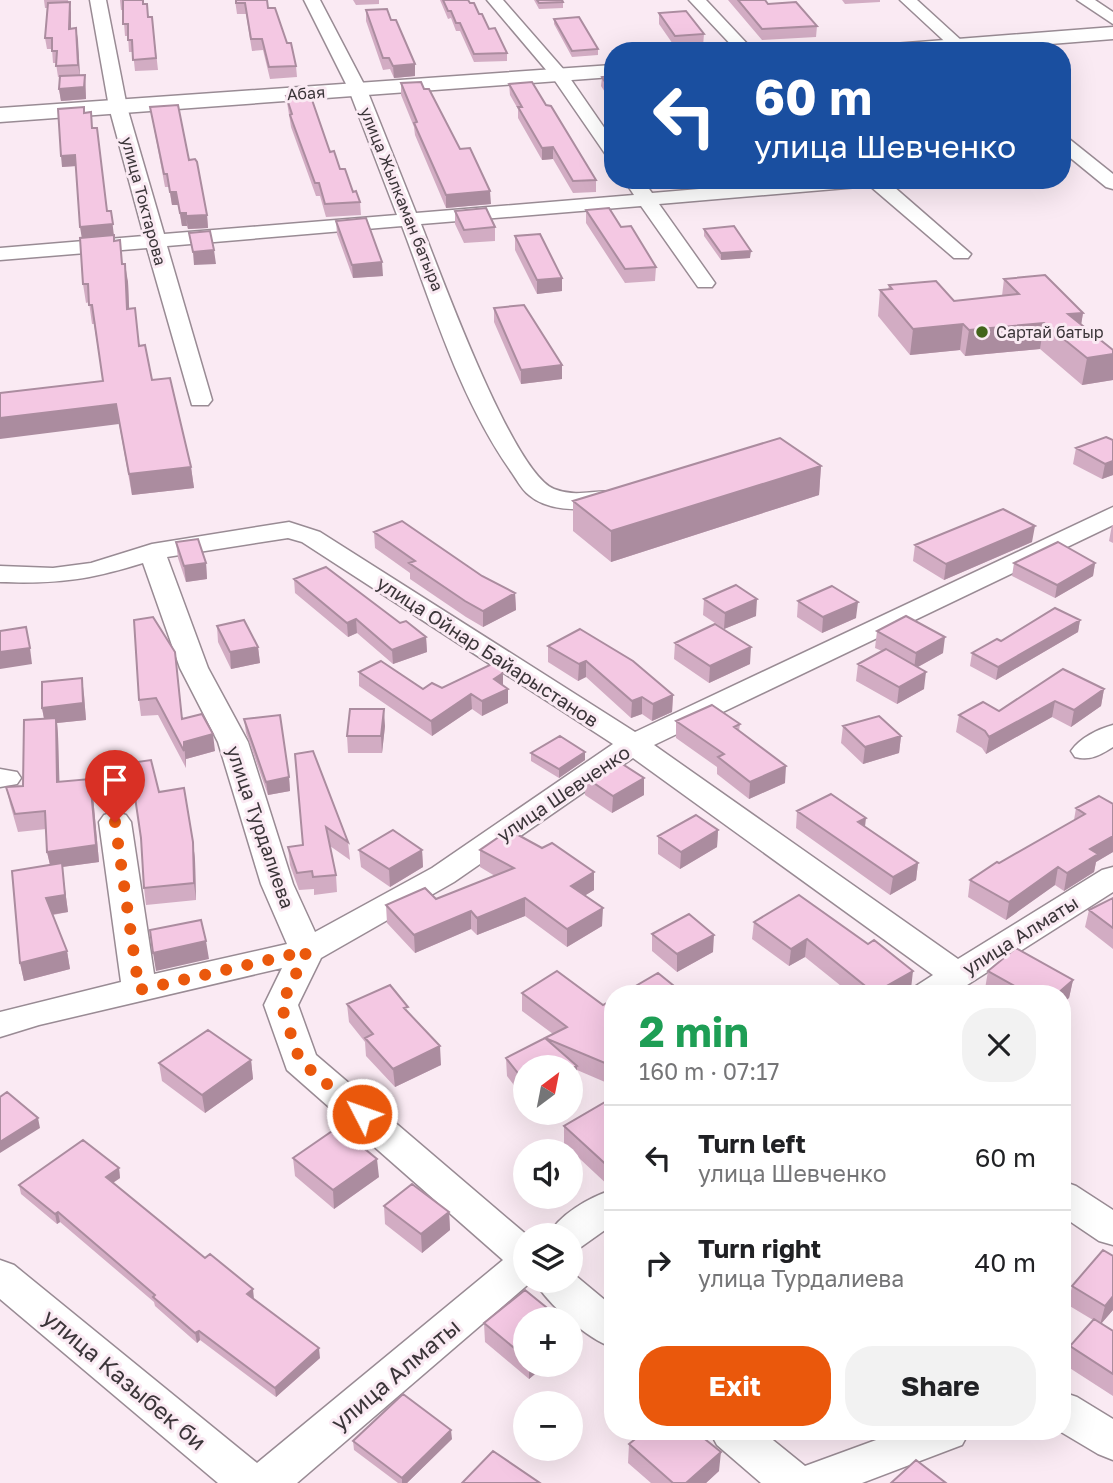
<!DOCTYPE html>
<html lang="en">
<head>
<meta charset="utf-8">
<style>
  :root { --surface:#fff; --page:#f2f2f2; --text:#202124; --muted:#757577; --line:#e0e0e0; --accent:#ea580c }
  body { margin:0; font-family:"Golos Text",sans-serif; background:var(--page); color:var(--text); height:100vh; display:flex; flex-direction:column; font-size:26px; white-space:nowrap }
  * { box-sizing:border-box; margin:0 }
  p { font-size:23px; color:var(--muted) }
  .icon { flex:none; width:38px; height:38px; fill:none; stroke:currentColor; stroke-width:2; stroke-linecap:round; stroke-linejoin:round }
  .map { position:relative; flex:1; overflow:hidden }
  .drawer { position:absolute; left:604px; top:985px; width:467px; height:455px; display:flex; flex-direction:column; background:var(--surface); border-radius:28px; box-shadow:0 7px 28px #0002 }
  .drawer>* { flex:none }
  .banner { position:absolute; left:604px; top:42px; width:467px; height:147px; border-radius:28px; box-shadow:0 7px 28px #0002; background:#1a4fa0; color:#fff; overflow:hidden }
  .needle { width:46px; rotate:32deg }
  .controls { position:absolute; left:513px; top:1055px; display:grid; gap:14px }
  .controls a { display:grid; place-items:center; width:70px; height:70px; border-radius:50%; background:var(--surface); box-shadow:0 7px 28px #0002; font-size:35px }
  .pin { position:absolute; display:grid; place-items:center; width:60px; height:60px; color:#fff; margin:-72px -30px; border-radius:50% 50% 50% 0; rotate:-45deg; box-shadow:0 0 7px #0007 }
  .pin .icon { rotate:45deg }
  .me { position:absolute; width:77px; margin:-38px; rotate:311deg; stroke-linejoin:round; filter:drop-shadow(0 0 5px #0008) }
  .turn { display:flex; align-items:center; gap:24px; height:147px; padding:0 35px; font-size:32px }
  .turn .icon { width:91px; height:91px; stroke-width:2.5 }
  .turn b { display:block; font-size:49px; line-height:60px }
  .round { display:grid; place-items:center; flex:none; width:74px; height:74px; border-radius:28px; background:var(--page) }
  .overview { display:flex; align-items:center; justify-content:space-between; height:119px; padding:0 35px }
  h1 { font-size:42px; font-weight:700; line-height:52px; color:#1e9e55 }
  .primary-button { display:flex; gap:14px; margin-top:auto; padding:14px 35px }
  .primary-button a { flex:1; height:80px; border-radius:28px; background:var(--accent); color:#fff; font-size:28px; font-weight:700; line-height:80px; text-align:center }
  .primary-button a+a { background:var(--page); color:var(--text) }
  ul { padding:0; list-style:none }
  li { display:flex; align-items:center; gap:21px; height:105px; padding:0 35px; border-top:2px solid var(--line) }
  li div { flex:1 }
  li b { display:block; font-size:26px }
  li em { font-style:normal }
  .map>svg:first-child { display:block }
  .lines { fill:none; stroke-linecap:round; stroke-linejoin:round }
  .minor-casing { stroke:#998b94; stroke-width:3 }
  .tertiary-casing { stroke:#998b94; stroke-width:3 }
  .minor { fill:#fff; fill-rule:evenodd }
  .tertiary { fill:#fff; fill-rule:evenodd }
  .wall { fill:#d2acc3 }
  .shaded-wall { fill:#ab8c9f }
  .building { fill:#f4c8e3; stroke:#ab8c9f; stroke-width:2 }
  .route { stroke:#ea580c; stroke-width:12; stroke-dasharray:0 21.6 }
  .poi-dot { fill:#42641a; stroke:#faeaf3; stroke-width:2.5 }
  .labels { text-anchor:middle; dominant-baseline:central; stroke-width:6; stroke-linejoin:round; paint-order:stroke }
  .far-street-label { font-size:16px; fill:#3b3539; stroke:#faeaf3 }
  .far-poi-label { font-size:16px; fill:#3b3539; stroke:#faeaf3; text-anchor:start }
  .street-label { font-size:19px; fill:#3b3539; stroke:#faeaf3 }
  .near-street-label { font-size:23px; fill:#3b3539; stroke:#faeaf3 }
</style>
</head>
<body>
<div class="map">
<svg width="1113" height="1483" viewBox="0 0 1113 1483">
  <rect width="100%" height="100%" fill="#faeaf3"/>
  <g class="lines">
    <g class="minor-casing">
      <path id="minor" d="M90,0H106L127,107L164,234L397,215L349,90L304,0H320L367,90L416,213L634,195L628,186L637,180L644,182L652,193L805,180H886L971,254L968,258H954L870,186L659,204L715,283L712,287H698L641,206L421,224C440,272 512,472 554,489C579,499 598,487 622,493L626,498L622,503C595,510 552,515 529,495C521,489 516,478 510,470C459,397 433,308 402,226L167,246L212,400L208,405H192L147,248L0,260V248L144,236L109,107Z
        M487,0H503L565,71L612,139V156L606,155L553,78Z
        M689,0H706L754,51H737Z
        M900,0H917L973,51H955Z
        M1077,0H1095L1113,12V24Z
        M1062,137L1068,138L1113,174V189L1106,187L1062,151Z
        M1113,507V525L654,745L958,959L1102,870L1113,867V892L953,994H911L916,986L933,975L633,758L454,882L321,958L298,1005L316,1055L528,1236H525V1281H532L297,1483H218L0,1299V1260L14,1265L257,1463L503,1260L287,1070L264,1005L282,968L39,1025L0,1037V1012L121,982L99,822L104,815L115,812L126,815L131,822L154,974L287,944L261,884L218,742L180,668L143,563C88,580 58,584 0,582V566L53,568L91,563L152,544L289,522L320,532L635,732ZM288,538L302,542L613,744L432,868L315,932L293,884L248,742L208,668L167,557Z
        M1113,725V747C1100,755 1091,761 1075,757L1071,751C1080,738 1098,729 1113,725Z
        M0,769L17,772L21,778L17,784L0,787Z
        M1062,1181L1076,1186L1113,1210V1245L1099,1241L1062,1216Z
        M612,1190V1225L581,1247L570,1250V1236H548C558,1215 590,1197 612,1190Z
        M570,1271L612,1306V1347C589,1340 546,1303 535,1281H570Z
        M1062,1392L1077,1397L1113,1419V1460L1098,1454L1061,1432Z
        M710,1432H763L805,1466L898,1432H969L962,1445L862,1483H761L717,1445Z"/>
    </g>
    <g class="tertiary-casing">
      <path id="tertiary" d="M1113,27V39L962,51H871L881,45Z
        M612,65V77L0,122V108Z"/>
    </g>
    <use href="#minor" class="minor"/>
    <use href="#tertiary" class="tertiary"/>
  </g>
  <path class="wall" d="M44,0H68L71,13V29L76,28L80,75H85L86,99L61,101L59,89L60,77H58L56,63H53L52,49H47L45,38L47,8H45Z
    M120,0H143V4L149,17H152L158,70L135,71L133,52H129L128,36H125L123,10H121Z
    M235,0H267L268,8L287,43L296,66L297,77L270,79L263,50L252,51L246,14H237Z
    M353,0H379V4L356,5Z
    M440,0H468L507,53V61L474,62L460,31H456L451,18L448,19Z
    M534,0H562L563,2V8L539,9Z
    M728,0H765L768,4L817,26L816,37L762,40Z
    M842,0H880V2L845,4Z
    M366,10L391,20L415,64V76L394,78L390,69L383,70L366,21Z
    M659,13L704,34L703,46L675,47L659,24Z
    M554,19L598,49V55L572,57L554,24Z
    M612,76V103L601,86L602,77Z
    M401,83L424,89L491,204L446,208L415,135L414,127L401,95Z
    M509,84L546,105L596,180V192L573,193L553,159L542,160L518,118V109L510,95Z
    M286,96L330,152L353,192L360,202L361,215L326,217L320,196H316L291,127Z
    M150,107L189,160L207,215L208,228L188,229L187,226H182L178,205H172L169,187H165Z
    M85,112L93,128L107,211L114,236V241L123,264L128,282L129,309L140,346L152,380L191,467L194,488L132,495L119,424L103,381L94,324H92L89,302L86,303L83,284L82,238L76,166L62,167Z
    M669,180H697L670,182Z
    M586,210L621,227L656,267L655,281L625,283L586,223Z
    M455,211L495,227V241L464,243L455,224Z
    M336,221L383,276L353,278L337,234Z
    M704,229L750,258L721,260L704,236Z
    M515,236L562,291L537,294L515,250Z
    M1004,279L1083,313L1081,324L1113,380L1082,385L1040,349L965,356L960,350L910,355L878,316L880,290H888L889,285L954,301L1002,296Z
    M494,308L562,365V379L521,384L494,322Z
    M1113,440V475L1102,479L1073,464L1076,448Z
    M821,466L819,495L611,562L573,531V501Z
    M1112,525H1113V543L1109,541Z
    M374,532L482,576L515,593L516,610L483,627L466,617L410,579V573L375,548Z
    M176,542L206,563L207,579L186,582L178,558Z
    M1032,542L944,580L913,561L915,545Z
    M1014,563H1095L1093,576L1055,598L1012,576Z
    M294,579L400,623L426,637L427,652L393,664L357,633L348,637L295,593Z
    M704,599L756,616L724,629L703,615Z
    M798,601L856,618L822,633L797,617Z
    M1080,620L1078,632L996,680L970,666L972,653L1001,641Z
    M217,626L258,647L260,663L231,669L218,642Z
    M877,631L943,653L918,667L924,689L897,704L856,681L858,664L882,651L875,648Z
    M675,643L750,664L709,683L674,659Z
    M548,646L673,695L672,712L652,721L642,714L631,718L586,677L578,681L548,662Z
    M177,669L182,719L215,751L186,759V768L158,715L141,716L139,700Z
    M359,672L423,689L503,685L508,703L482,716L472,709L432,736L359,686Z
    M1104,689L1101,706L1071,727L1052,717L986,754L982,748L956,732L959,715L999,711Z
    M84,695L86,720L57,723L58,735L59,782L90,779L93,796L99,862L62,867L68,912L53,915L67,951L70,969L24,981L20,963L50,865L47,852L46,829L18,832L10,804L6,787L23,786L44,719L42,708Z
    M244,719L289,777L290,791L268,795L246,733Z
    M676,721L740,724L739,731L785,783L749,799L717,774V767L676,738Z
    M385,726L382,753H348L347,736Z
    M843,726L901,736L899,753L863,764L841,743Z
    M585,752V760L559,778L531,761V753Z
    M295,754L348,842L350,860L330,846L336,875L337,892L314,895V889L299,890L290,865L288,847L303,845Z
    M585,777L644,795L612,813L585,795Z
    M159,792L193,842L195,860L196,900L146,905L144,888Z
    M1113,804V852L1096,862L1094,872L1064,891L1055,885L1006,920L968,897L970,880L1074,820L1076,808Z
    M797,811L865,827L918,863L916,880L890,895L796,828Z
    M718,830L717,847L680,869L658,854V836Z
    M359,850H422L423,867L390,887L361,867Z
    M480,850L594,890L584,896L602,926L567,947L525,916L477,935L471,929L415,953L387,923L386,905L436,899L495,876L480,867Z
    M799,895L911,989L902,994H851L805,957L789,966L752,939L754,922Z
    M1113,898V949L1085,927L1089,910Z
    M652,934L713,952L677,972L652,951Z
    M988,971L1073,980L1069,998L1062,994H995L985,989Z
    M522,993L603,1005L612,1000V1085L577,1070V1084L570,1088V1068H525V1100L507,1076L506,1058L553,1034L522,1011Z
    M347,1004L408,1012L441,1065L395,1087L366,1056L365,1042L349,1022Z
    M251,1060L253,1079L205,1113L162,1081L159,1063Z
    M612,1098V1187L611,1188L564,1144V1126Z
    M293,1158L379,1177L334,1209L295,1176Z
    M119,1168L120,1178L113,1183L254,1299L320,1358L276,1397L200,1340L197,1343L155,1306L154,1302L60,1222L57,1224L21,1194L19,1185Z
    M384,1206L449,1212L450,1230L422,1253L385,1224Z
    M1072,1286L1113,1310L1101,1324L1113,1331V1396L1065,1365L1070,1346L1093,1320L1068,1305Z
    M525,1320V1365H546L529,1379L485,1342L484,1323Z
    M452,1439L407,1483H398L354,1450L353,1441Z
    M629,1444L719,1471L706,1483H651L628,1463Z"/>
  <path class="shaded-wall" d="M70,2L71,13V40L69,29Z
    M76,28L78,40L80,76L78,65Z
    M415,64V76L394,78L393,66Z
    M85,75L86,99L61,101L59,89Z
    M553,147V159L542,160V148Z
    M75,155L76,166L62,167L61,156Z
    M490,191L491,204L446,208V195Z
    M170,192H176L178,205H172Z
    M111,211L114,236L82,239L80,227Z
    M180,213H186L187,226H182Z
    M207,215L208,228L188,229L186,216Z
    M214,250L216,264L194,265L193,252Z
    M751,251L750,258L721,260V253Z
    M382,262L383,276L353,278L352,265Z
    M125,264L128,282L130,328L127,309Z
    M562,278V291L537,294V280Z
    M1083,313L1079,338L1068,314Z
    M1044,323L1040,349L965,356L969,330Z
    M963,324L960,350L910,355L913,329Z
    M1113,354V380L1082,385L1087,358Z
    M562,365V379L521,384V370Z
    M116,404L119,424L0,439V418Z
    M1113,461V475L1102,479L1105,464Z
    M821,466L819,495L611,562V531Z
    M191,467L194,488L132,495L129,474Z
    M1035,526L1032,542L944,580L946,564Z
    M206,563L207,579L186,582L184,566Z
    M1095,563L1093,576L1055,598L1057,585Z
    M515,593L516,610L483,627V611Z
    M757,599L756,616L724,629L725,613Z
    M858,602L856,618L822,633L823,617Z
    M356,619L357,633L348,637L347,623Z
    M1080,620L1078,632L996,680L998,667Z
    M426,637L427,652L393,664L392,650Z
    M945,637L943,653L914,669L916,653Z
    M258,647L260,663L231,669L230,652Z
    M751,647L750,664L709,683L710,666Z
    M30,648L32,664L0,669V652Z
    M586,661V677L578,681L579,664Z
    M926,672L924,689L897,704L899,687Z
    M503,673V688L494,679Z
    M82,678L84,695L86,720L57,723L58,735L60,799L42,708Z
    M508,689V703L482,716V701Z
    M1104,689L1101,706L1071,727L1074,710Z
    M471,694L472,709L432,736L431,721Z
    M673,695L672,712L652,721L653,704Z
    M642,697V714L631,718L632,701Z
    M1055,701L1052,717L986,754L989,737Z
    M384,709L385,726L382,753L381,736Z
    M213,734L215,751L186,759V768L184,742Z
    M901,736L899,753L863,764L865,747Z
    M585,752V760L559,778V769Z
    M786,766L785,783L749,799L750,782Z
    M289,777L290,791L268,795L266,782Z
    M644,778V795L612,813L613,796Z
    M90,779L93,796L99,862L62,867L68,912L49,915L46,898L51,869L47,852Z
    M866,818L864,835L858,822Z
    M718,830L717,847L680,869L681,852Z
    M1113,836V852L1096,862L1094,872L1064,891L1067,873L1090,849Z
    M193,842L195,860L196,900L194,883Z
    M422,850L423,867L390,887L389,869Z
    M918,863L916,880L890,895L893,877Z
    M1058,867L1055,885L1006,920L1009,902Z
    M594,872V890L571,904V886Z
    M525,898V916L477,935V918Z
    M603,908L602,926L567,947V929Z
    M471,911V929L415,953L414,935Z
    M714,935L713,952L677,972V954Z
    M807,939L805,957L789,966L791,949Z
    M206,941L209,959L156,971L153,953Z
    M67,951L70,969L24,981L20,963Z
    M913,971L911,989L902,994H874V993Z
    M1073,980L1069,998L1062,1004V994H1057Z
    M440,1046L441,1065L395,1087L393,1069Z
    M251,1060L253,1079L205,1113L202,1095Z
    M577,1066V1084L570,1088V1069Z
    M38,1118L40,1128L0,1153V1142Z
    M377,1159L379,1177L334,1209L333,1190Z
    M119,1168L120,1178L108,1186L106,1177Z
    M612,1168V1187L611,1188V1169Z
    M58,1212L60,1222L57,1224L55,1214Z
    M449,1212L450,1230L422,1253L421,1234Z
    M253,1289L254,1299L248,1303L247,1294Z
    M1113,1296V1310L1100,1325L1105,1306Z
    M199,1331L200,1340L197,1343L195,1333Z
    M319,1348L320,1358L276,1397L275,1388Z
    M529,1365H546L529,1379Z
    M451,1430L452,1439L407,1483H402V1478Z
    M721,1452L719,1471L706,1483H686Z"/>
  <path class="building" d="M123,0H143V4H147L148,17H152L156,58L133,60L132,40H128V24H123Z
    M236,0H267L268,8H275L287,43H291L296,66L269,67L262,39H251L245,3H236Z
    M443,0H468L470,3H474L479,14H482L489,29L495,28L507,53L474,54L460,23H456L451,11H448Z
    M537,0H562L563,2L539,3Z
    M738,0H765L768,4L796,2L817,26L762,29Z
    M70,2L69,29L76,28L78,65L56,66L57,51H52V38H45L48,3Z
    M387,9L391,20H396L415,64L393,66L389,58H383L366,10Z
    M686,11L704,34L675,36L659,13Z
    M579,17L598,49L572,51L554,19Z
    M85,75L84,87L59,89L60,76Z
    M612,76V93L602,77Z
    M421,82L424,89H429L460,149L470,148L490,191L446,195L414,123L417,122L401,83Z
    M532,82L546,105L551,106L596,180L573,181L553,147L542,148L518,107H522L509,84Z
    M310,94L330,152L334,151L340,169H345L353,192L356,191L360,202L325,204L319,183H315L290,115L292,114L286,96Z
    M178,105L189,160L195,159L197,162L207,215L186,216V213H180L176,192H170L167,174H164L150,107Z
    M84,107V113L91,112L92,128H97L107,211H111L113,224L80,227L75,155L61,156L58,109Z
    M486,208L495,227L464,230L455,211Z
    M609,208L621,227L631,226L656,267L625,269L586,210Z
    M366,218L382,262L352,265L336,221Z
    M734,226L751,251L721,253L704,229Z
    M210,231L214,250L193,252L189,233Z
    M540,234L562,278L537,280L515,236Z
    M114,235V241L120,240L122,264H125L127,309L135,308L139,346L145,345L152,380L170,378L191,467L129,474L116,404L0,418V393L103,381L92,305H89L88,284H83L80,238Z
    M1045,275L1083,313L1068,314L1113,350V354L1087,358L1044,323L969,330L963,324L913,329L880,290L892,289L889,285L936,281L954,301L1019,294L1004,279Z
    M524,305L562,365L521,370L494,308Z
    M1106,437L1113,440V461L1105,464L1076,448Z
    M780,438L821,466L611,531L573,501Z
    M1003,509L1035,526L946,564L915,545Z
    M402,521L482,576L515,593L483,611L465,601L409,563L415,561L374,532Z
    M198,539L206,563L184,566L176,542Z
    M1058,542L1095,563L1057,585L1014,563Z
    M326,567L400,623L406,621L426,637L392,650L356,619L347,623L294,579Z
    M736,585L757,599L725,613L704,599Z
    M832,586L858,602L823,617L798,601Z
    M1055,608L1080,620L998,667L972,653L997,639L1001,641Z
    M906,616L945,637L916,653L877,631Z
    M153,617L175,652L182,719L202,714L213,734L184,742V751L156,698L139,700L134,620Z
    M244,620L258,647L230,652L217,626Z
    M715,624L751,647L710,666L675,643Z
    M26,627L30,648L0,652V631Z
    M580,629L633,661L673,695L653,704L642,697L632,701L586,661L579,664L548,646Z
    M886,649L926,672L899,687L858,664Z
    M381,661L423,689L432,683L442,688L496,662L503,673L494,679L508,689L482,701L471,694L431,721L359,672Z
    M1063,669L1104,689L1074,710L1055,701L989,737L985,731L959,715L983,702L999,711Z
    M82,678L83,703L42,708V682Z
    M712,705L740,724L734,727L786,766L750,782L718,757L724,754L676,721Z
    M350,709H384L381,736H347Z
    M280,715L289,777L266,782L244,719Z
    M879,716L901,736L865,747L843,726Z
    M56,718L57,782L90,779L96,845L47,852L45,811L15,814L6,787L23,786L24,720Z
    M560,736L585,752L559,769L531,753Z
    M313,751L348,842L326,827L336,875L313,877L312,871L297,873L288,847L303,845L295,754Z
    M613,758L644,778L613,796L585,777Z
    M151,760L159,792L184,788L193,842L194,883L144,888L141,838L130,763Z
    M831,794L866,818L858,822L918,863L893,877L797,811Z
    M1099,796L1113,804V836L1090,849L1098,854L1067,873L1058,867L1009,902L970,880L997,862L999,863L1085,814L1076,808Z
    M696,815L718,830L681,852L658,836Z
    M393,830L422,850L389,869L359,850Z
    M509,830L542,848L552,843L594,872L571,886L603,908L567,929L525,898L477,918L471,911L414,935L386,905L425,888L436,899L514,868L480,850Z
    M62,863L65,895L46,898L67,951L20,963L12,871Z
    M799,895L868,944L874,940L913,971L874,993L807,939L791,949L754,922Z
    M1113,898V928L1089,910Z
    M689,914L714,935L677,954L652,934Z
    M201,920L206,941L153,953L150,930Z
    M1016,948L1073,980L1057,994H1029L988,971Z
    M557,971L603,1005L612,1000V1066L545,1038L567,1027L522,993Z
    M658,973L684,994H622Z
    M390,985L408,1007L404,1008L440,1046L393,1069L365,1038L373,1034L347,1004Z
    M208,1030L251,1060L202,1095L159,1063Z
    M545,1038L577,1066L570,1069V1068H525V1082L506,1058Z
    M7,1092L38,1118L0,1142V1097Z
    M612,1098V1168L611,1169L564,1126Z
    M338,1127L377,1159L333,1190L293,1158Z
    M83,1140L119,1168L106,1177L205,1258L210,1254L253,1289L247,1294L319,1348L275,1388L199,1331L195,1333L153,1297L155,1295L58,1212L55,1214L19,1185Z
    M412,1184L449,1212L421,1234L384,1206Z
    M1103,1250L1113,1256V1296L1105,1306L1072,1286Z
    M525,1290L562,1320H525V1357L484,1323Z
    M1094,1319L1113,1331V1374L1070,1346Z
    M403,1394L451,1430L402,1478L353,1441Z
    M644,1432H696L721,1452L686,1483H673L629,1444Z
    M493,1451L540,1483H462Z
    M916,1460L946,1483H891Z"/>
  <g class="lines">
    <path class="route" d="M115,822L139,990L307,951L281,1005L300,1061L362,1114"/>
  </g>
  <circle class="poi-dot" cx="982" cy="332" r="7"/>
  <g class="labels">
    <g class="far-street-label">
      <text transform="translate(306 93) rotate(-4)">Абая</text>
      <text transform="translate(402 199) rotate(68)">улица Жылкаман батыра</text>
      <text transform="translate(144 201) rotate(75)">улица Токтарова</text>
    </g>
    <g class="far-poi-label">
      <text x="996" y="332">Сартай батыр</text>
    </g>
    <g class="street-label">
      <text transform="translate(488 651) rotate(33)">улица Ойнар Байарыстанов</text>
      <text transform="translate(563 793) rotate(-34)">улица Шевченко</text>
      <text transform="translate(261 827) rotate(71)">улица Турдалиева</text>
      <text transform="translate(1020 935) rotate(-32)">улица Алматы</text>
    </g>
    <g class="near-street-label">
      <text transform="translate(395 1374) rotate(-40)">улица Алматы</text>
      <text transform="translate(125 1379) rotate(40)">улица Казыбек би</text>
    </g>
  </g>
</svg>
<div class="controls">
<a><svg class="needle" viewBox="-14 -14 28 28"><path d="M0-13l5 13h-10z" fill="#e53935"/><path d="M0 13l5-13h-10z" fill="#757577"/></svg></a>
<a><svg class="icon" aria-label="sound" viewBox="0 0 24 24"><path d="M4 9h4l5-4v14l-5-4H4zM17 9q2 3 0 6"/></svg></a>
<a><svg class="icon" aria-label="layers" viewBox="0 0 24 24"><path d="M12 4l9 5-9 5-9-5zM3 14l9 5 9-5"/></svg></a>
<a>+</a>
<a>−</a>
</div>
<div class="pin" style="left:115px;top:822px;background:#d93025"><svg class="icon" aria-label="arrive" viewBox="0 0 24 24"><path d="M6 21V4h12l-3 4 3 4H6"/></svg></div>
<svg class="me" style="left:362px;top:1114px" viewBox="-20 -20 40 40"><circle r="17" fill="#ea580c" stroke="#fff" stroke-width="3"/><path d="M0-11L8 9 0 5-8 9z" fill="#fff"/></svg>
<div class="banner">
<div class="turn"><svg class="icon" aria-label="left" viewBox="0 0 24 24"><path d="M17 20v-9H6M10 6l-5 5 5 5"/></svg><div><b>60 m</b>улица Шевченко</div></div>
</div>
<section class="drawer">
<div class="overview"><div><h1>2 min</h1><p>160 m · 07:17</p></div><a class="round"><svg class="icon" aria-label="close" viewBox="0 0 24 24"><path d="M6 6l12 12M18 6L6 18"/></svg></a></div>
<ul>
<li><svg class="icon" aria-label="left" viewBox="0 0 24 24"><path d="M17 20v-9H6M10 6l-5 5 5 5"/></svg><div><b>Turn left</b><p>улица Шевченко</p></div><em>60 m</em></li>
<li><svg class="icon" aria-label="right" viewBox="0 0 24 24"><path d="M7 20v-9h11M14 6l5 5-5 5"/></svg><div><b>Turn right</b><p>улица Турдалиева</p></div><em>40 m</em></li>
</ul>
<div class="primary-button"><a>Exit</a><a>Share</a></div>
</section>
</div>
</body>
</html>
